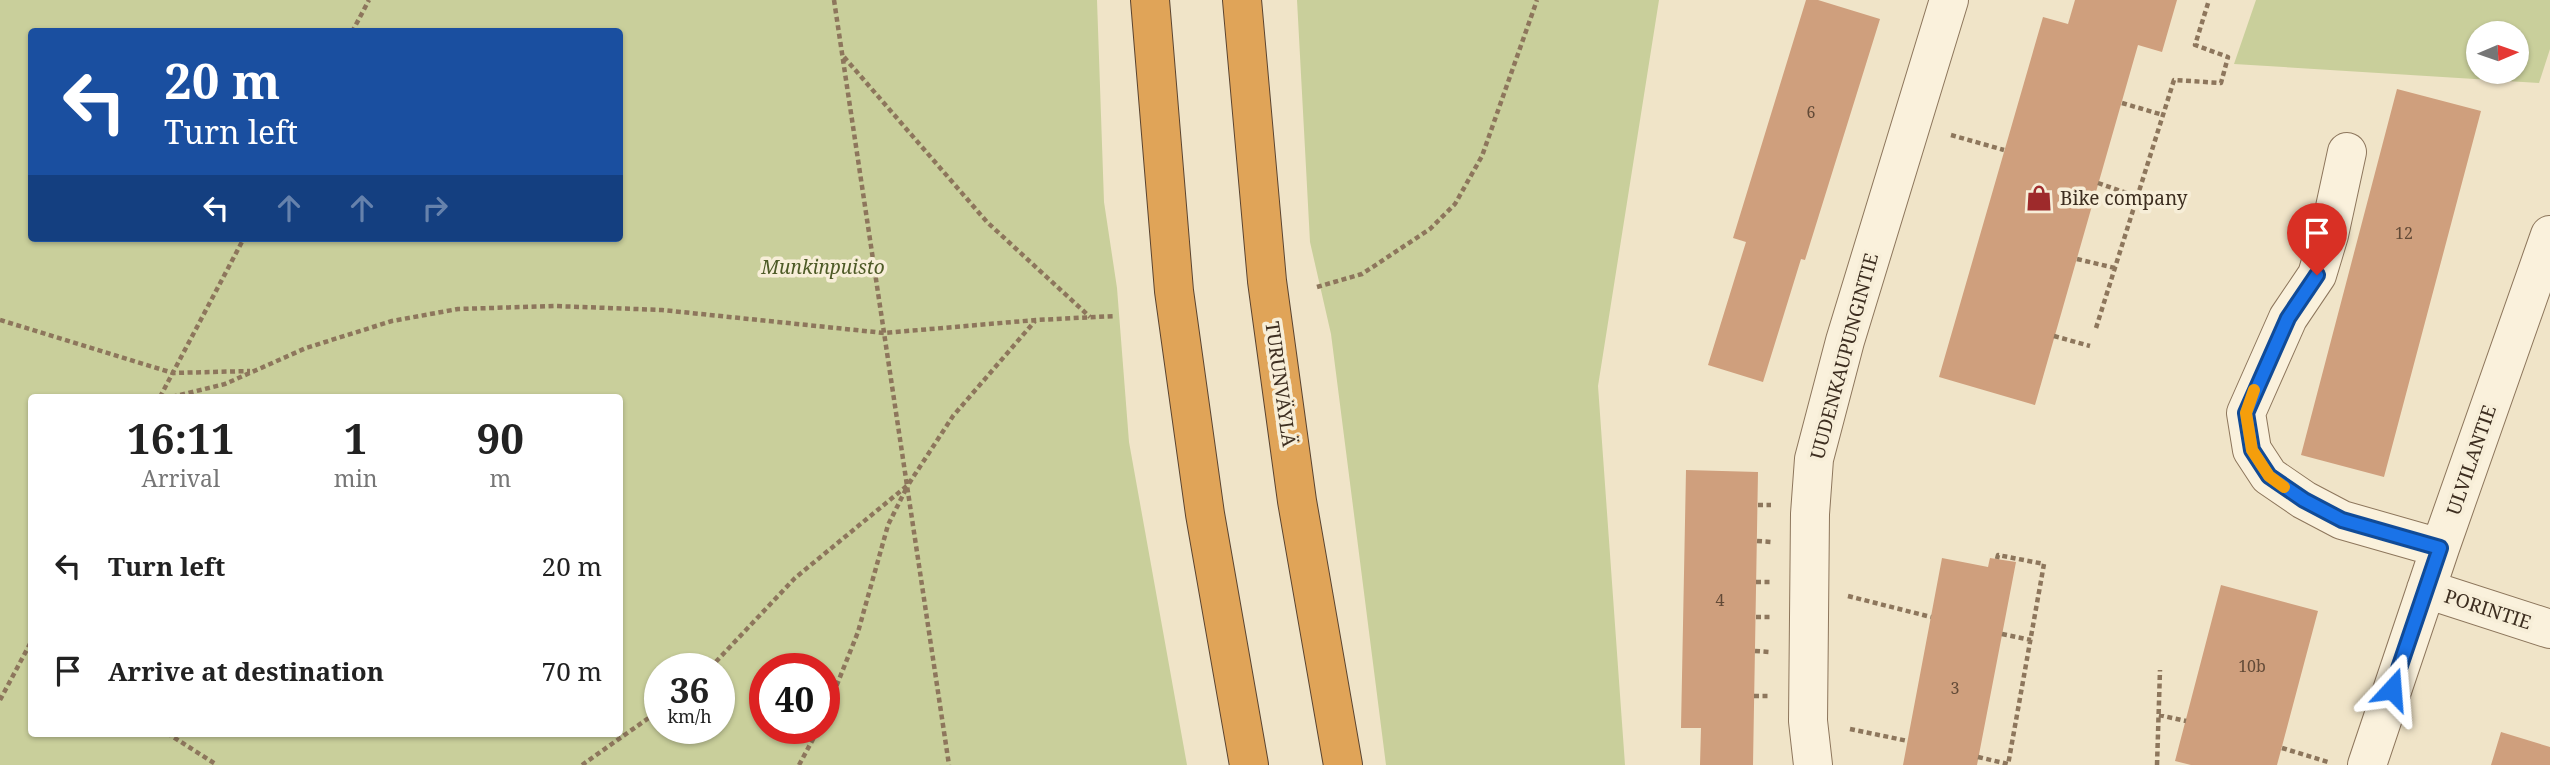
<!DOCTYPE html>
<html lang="en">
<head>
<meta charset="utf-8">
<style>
  :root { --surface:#fff; --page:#f2f2f2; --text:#222; --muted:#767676 }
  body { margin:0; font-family:"Noto Serif",serif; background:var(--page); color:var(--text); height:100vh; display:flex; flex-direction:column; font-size:26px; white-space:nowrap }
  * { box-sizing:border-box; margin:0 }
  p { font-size:23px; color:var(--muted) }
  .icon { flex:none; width:38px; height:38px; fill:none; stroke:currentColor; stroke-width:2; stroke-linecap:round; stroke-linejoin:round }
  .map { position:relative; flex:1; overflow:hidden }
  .side { position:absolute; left:28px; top:394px; width:595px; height:343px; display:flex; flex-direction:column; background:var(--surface); border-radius:7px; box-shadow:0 2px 5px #0004 }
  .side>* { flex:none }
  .hud { position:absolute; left:28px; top:28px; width:595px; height:214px; border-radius:7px; box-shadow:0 2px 5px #0004; background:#1a4fa0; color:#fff; overflow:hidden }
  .needle { width:46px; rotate:88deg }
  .controls { position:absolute; left:2466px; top:21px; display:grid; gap:14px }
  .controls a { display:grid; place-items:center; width:63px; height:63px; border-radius:50%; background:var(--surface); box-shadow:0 2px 5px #0004; font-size:35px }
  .speed { position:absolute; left:644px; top:653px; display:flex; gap:14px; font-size:35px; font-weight:700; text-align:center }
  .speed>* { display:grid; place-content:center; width:91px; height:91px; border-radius:50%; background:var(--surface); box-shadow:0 2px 5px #0004; line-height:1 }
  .speed small { font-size:18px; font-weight:400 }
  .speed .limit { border:10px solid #d22; background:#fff; color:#111 }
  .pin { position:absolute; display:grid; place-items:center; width:60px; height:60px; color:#fff; margin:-72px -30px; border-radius:50% 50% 50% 0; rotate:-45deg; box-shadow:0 0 7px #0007 }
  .pin .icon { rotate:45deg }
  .me { position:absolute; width:77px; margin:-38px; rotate:19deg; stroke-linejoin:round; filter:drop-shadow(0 0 5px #0008) }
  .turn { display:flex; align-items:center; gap:24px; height:147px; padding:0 21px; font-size:32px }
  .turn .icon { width:91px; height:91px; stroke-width:2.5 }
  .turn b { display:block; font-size:49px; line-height:60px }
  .lanes { display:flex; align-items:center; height:66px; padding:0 21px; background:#0003; justify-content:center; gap:35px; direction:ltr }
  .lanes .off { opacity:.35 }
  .eta { display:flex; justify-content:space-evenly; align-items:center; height:119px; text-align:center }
  .eta b { font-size:42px; font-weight:700; line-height:49px }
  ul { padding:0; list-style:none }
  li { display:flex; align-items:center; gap:21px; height:105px; padding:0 21px }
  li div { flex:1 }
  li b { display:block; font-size:26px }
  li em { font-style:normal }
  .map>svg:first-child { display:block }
  .green { fill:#c9cf9b; fill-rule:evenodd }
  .building { fill:#cf9f7d }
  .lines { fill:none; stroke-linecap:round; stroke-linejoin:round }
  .minor-casing { stroke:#8d765c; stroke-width:40 }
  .highway-casing { stroke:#5b4430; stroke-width:40 }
  .path { stroke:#8d765c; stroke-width:4.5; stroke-dasharray:5 3.5; stroke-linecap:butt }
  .minor { stroke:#faf1dc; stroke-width:38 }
  .highway { stroke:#e0a458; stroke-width:38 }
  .route-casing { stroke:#114b97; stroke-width:18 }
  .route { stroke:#1a73e8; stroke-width:12 }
  .slow { stroke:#f59e0b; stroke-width:12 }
  .labels { text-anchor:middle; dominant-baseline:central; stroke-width:7; stroke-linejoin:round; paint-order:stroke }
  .number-label { font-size:16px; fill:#624a37 }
  .poi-label { font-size:19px; fill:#3d2e20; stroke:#f7eed8; text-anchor:start }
  .park-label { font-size:19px; font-style:italic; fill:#4d5a26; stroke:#f7eed8 }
  .street-label { font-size:19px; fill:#3d2e20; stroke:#f7eed8 }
</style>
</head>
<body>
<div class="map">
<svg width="2550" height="765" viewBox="0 0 2550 765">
  <rect width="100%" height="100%" fill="#f0e4c8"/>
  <path class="green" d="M0,0H1097L1104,202L1117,288L1129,442L1187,765H0ZM32,32H620V238H32ZM32,397H620V733H32ZM660,668H719V728H660ZM765,668H824V728H765Z
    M1297,0H1659L1598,386L1625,765H1386L1331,334L1310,242Z
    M2256,0H2550V49L2539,83L2234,64ZM2478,33H2516V72H2478Z"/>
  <path class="building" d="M1806,0H1818L1880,19L1805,260L1801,259L1763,382L1708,365L1746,242L1733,238Z
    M2075,0H2177L2162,52L2138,45L2035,405L1939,377L2043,17L2068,24Z
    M2397,89L2481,111L2384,477L2301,455Z
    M1686,470L1758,472L1753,765H1700L1701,728H1681Z
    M1942,558L1988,567L1990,558L2016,562L1977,765H1903Z
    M2221,585L2318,611L2277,765H2191L2175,761Z
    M2501,732L2550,747V765H2491Z"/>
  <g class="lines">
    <g class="minor-casing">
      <path id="minor" d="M2347,152L2329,235L2317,275L2288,318L2246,413L2252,450L2269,476L2304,500L2342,520L2440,548
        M2426,589L2550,629
        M1813,765L1808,721L1810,514L1814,459L1845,341L1949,0
        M2367,765L2440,548L2550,235"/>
    </g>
    <g class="highway-casing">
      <path id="highway" d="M1150,0L1174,291L1205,514L1249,765
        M1242,0L1267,281L1297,501L1343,765"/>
    </g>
    <path class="path" d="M834,0L949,765
      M352,32L369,0
      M844,57L987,222L1090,317
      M2122,103L2163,115
      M1951,135L2004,150
      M2098,183L2138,197
      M2077,259L2115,268
      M1317,287L1362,274L1430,229L1455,204L1482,156L1537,0
      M0,320L173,373L250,371
      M2096,328L2174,80L2221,83L2228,57L2195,45L2209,0
      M2054,336L2090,346
      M160,397L244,238
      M172,397L225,384L306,348L392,321L458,309L555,306L662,310L884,333L1036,320L1116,316
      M1758,505H1771
      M1757,541L1771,542
      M1997,559L1998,555L2044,564L2008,765
      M1756,582H1770
      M1848,596L1931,617
      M1756,617H1770
      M2002,634L2031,640
      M1755,651L1769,652
      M710,668L795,578L908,485L953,416L1035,321
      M1754,696H1768
      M0,700L32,640
      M2159,715L2186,721
      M824,717L858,632L888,525L906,489
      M1850,729L1908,741
      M167,733L217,765
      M2282,748L2328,762
      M1978,757L2008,764
      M582,765L660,710
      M799,765L819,728
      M2157,765L2160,670"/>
    <use href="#minor" class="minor"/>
    <use href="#highway" class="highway"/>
  </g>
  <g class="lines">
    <g class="route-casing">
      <path id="route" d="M2317,275L2288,318L2246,413L2252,450L2269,476L2304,500L2342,520L2440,548L2392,689"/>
    </g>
    <use href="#route" class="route"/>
    <path class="slow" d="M2254,390L2246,413L2252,450L2269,476L2284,487"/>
  </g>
  <defs>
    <g id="shop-bare" transform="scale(2.1)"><path d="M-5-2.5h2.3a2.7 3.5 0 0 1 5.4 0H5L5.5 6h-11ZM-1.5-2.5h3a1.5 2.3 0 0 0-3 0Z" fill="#9e2a2b" stroke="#f7eed8" stroke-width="2.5" paint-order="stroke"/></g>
  </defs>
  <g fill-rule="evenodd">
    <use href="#shop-bare" x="2039" y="198"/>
  </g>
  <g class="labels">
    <g class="number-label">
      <text x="1811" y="112">6</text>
      <text x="2404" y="233">12</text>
      <text x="1720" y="600">4</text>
      <text x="2252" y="666">10b</text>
      <text x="1955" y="688">3</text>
    </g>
    <g class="poi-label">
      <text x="2060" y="198">Bike company</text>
    </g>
    <g class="park-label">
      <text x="823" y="267">Munkinpuisto</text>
    </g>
    <g class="street-label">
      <text transform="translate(1844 356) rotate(-75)">UUDENKAUPUNGINTIE</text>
      <text transform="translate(1281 384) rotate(82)">TURUNVÄYLÄ</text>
      <text transform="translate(2471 460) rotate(-71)">ULVILANTIE</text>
      <text transform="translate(2488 609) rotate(18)">PORINTIE</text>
    </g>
  </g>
</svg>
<div class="controls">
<a><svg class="needle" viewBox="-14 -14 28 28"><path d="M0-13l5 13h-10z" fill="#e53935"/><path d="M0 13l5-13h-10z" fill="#767676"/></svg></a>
</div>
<div class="speed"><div>36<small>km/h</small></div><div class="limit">40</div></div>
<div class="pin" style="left:2317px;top:275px;background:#d93025"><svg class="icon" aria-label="arrive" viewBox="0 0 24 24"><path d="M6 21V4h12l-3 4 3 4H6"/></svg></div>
<svg class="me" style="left:2392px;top:689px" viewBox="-20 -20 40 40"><path d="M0-17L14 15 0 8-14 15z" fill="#1a73e8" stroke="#fff" stroke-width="4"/></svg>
<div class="hud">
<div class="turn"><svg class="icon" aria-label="left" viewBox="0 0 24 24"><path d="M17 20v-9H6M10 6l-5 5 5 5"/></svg><div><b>20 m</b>Turn left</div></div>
<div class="lanes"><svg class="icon" aria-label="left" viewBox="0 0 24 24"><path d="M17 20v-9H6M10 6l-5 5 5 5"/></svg><svg class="icon off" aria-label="ahead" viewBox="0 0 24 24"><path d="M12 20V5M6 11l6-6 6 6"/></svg><svg class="icon off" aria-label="ahead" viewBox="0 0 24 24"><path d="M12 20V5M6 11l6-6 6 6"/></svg><svg class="icon off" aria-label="right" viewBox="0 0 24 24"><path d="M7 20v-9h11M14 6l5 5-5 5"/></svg></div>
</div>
<section class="side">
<div class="eta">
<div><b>16:11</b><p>Arrival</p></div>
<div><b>1</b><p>min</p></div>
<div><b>90</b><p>m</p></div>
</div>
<ul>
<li><svg class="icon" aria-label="left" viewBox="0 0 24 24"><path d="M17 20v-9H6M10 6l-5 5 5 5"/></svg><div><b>Turn left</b></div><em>20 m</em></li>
<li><svg class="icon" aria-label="arrive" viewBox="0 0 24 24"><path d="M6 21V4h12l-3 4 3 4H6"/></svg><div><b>Arrive at destination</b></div><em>70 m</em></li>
</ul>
</section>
</div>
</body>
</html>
